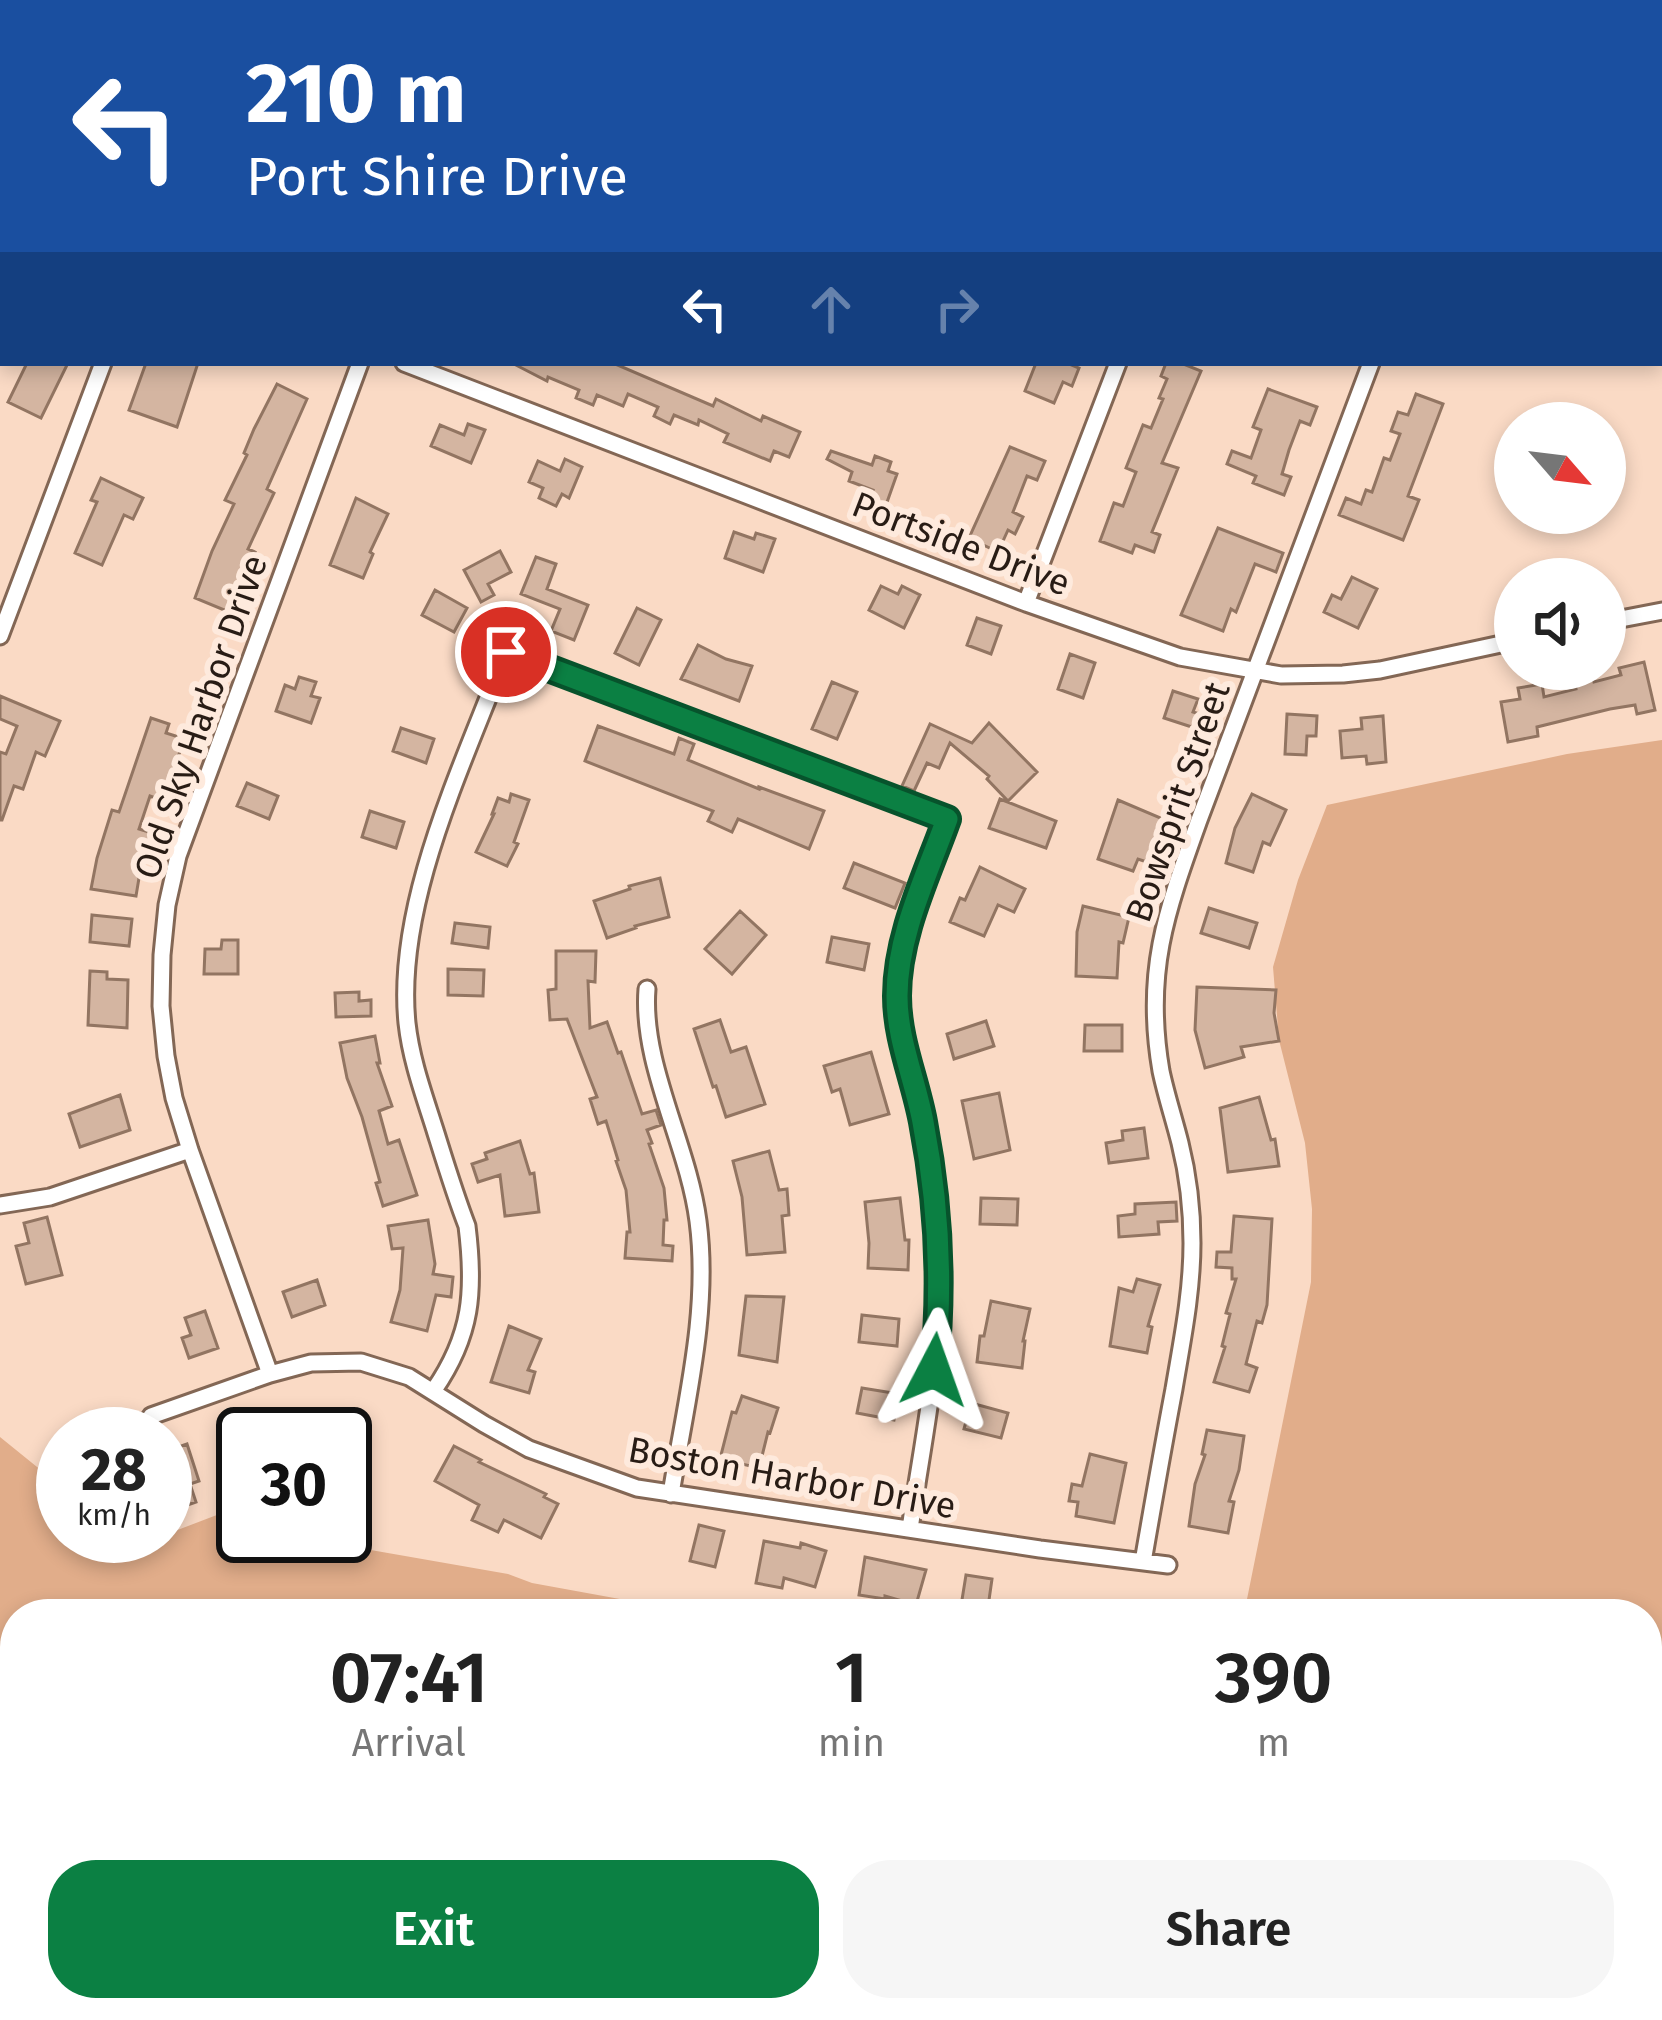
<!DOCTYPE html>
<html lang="en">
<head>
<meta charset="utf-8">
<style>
  :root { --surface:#fff; --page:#f6f6f6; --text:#222; --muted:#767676; --accent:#0b8043 }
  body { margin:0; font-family:"Fira Sans",sans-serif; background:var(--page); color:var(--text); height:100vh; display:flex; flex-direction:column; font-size:45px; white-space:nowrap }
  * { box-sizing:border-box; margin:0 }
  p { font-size:39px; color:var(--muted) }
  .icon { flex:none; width:66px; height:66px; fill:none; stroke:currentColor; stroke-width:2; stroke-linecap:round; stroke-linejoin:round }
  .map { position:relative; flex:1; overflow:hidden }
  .sheet { position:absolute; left:0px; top:1599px; width:1662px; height:423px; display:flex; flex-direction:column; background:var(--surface); border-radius:48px 48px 0 0; box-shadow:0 6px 18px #0003 }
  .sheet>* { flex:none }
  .guide { position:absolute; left:0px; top:0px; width:1662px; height:366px; box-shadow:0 6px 18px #0003; background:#1a4fa0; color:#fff; overflow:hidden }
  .needle { width:78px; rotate:118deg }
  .fabs { position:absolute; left:1494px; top:402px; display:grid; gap:24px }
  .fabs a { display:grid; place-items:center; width:132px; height:132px; border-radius:50%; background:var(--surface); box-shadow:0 6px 18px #0003; font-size:60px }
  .speed { position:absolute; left:36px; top:1407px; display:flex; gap:24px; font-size:60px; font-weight:700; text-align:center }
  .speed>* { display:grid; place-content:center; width:156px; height:156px; border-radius:50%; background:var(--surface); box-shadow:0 6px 18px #0003; line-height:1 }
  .speed small { font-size:30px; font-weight:400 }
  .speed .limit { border:6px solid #111; border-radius:18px; background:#fff; color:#111 }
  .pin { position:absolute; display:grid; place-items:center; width:102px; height:102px; color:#fff; margin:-51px; border:6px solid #fff; border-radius:50%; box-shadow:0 3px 12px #0007 }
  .me { position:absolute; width:132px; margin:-66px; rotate:4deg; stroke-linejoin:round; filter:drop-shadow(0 0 9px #0008) }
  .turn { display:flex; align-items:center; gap:42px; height:252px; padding:0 48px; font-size:54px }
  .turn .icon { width:156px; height:156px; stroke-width:2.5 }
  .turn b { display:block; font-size:84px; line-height:102px }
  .lanes { display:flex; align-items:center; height:114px; padding:0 48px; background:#0003; justify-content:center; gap:60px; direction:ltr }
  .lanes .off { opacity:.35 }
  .eta { display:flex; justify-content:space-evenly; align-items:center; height:204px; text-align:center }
  .eta b { font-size:72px; font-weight:600; line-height:84px }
  .button { display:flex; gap:24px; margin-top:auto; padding:24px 48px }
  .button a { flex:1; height:138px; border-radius:48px; background:var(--accent); color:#fff; font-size:48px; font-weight:600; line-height:138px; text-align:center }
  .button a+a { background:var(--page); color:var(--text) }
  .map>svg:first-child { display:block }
  .green { fill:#e1ad8a }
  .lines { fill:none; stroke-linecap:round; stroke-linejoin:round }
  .stream { stroke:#cc9066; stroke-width:6 }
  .river { stroke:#cc9066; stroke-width:33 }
  .building { fill:#d4b5a1; stroke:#927562; stroke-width:3 }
  .street-casing { stroke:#836755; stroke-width:21 }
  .street { stroke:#fff; stroke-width:15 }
  .route-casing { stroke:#07532c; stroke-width:30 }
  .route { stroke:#0b8043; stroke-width:21 }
  .labels { text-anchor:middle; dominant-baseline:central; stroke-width:12; stroke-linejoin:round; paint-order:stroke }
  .street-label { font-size:36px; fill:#281c15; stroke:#feeadd }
</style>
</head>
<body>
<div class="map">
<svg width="1662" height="2020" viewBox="0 0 1662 2020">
  <rect width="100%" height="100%" fill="#fadac5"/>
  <path class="green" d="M1662,740V2020H0V1437L63,1488V1536H146L154,1539L243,1505V1536H345V1533L365,1549L508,1574L532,1583L702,1614H15V2007H1647V1614H1244L1311,1282L1312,1209L1305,1143L1279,1040L1273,967L1298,880L1327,805L1567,754Z"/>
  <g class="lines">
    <path class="stream" d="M488,2007L491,2020"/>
    <path class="river" d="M1647,1790L1662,1785
      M0,1991L15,1982"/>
  </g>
  <path class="building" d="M27,363H68L41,418L8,402Z
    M146,363H198L177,427L129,410Z
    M512,363H613L713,406L716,399L761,421L763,416L800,432L789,457L774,451L770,461L724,442L728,434L699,420L698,425L674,415L670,424L654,416L658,407L628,394L623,406L597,395L593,405L576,398L579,390L548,377L547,381Z
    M1036,363H1067L1079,368L1072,386L1063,382L1054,403L1025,391Z
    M1166,363H1181L1201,371L1162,463L1178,468L1152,532L1160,535L1154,552L1135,545L1132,553L1100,541L1114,503L1123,506L1136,472L1126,468L1143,425L1151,428L1163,399L1159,398L1167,379L1161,376Z
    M277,384L307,399L267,489L274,493L248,549L255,552L229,612L195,598L212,551L234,504L225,500L247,455L244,453L254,429Z
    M1268,389L1317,407L1310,425L1300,421L1289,450L1282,474L1291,477L1284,495L1253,483L1256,476L1227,464L1232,451L1251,458L1261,430L1253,427Z
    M1416,394L1443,404L1408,496L1419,500L1403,540L1339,515L1346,498L1361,504L1366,490L1372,492L1384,458L1390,460L1400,434L1391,431L1398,412L1408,415Z
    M468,424L485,430L471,463L431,446L440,425L464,435Z
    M1010,447L1045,461L1037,480L1027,476L1013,512L1023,517L1015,534L1008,530L998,552L969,538Z
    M831,451L872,465L875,456L891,462L888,471L897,474L886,505L869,499L873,490L849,481L852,472L827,459Z
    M565,459L582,467L569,498L562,494L556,506L539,498L543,488L529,482L538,461L560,471Z
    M101,478L143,498L133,519L124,515L102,565L75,553L97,502L91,500Z
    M356,498L388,514L370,552L373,554L363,578L330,565Z
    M1218,528L1283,553L1276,572L1255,564L1236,612L1231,609L1223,631L1181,615Z
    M734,532L754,539L756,533L775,539L763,572L725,558Z
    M500,551L511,572L488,584L494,595L481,602L464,570Z
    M536,557L556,564L547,589L588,605L574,640L551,631L560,609L521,594Z
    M1352,577L1377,589L1358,628L1324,612L1332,595L1341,599Z
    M881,586L898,594L902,586L920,595L904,628L869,610Z
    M435,590L467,608L454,632L422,615Z
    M637,608L661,620L639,665L615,653Z
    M977,618L1001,626L991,654L967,645Z
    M698,645L726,659L752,666L739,701L681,679Z
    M1070,654L1095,663L1083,698L1058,689Z
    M1644,662L1655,710L1637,714L1635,705L1610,709L1537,727L1538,736L1508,742L1501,702L1520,699L1518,688L1542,684L1544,697L1576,689L1574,678L1592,674L1594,682L1621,675L1619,668Z
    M299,677L316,682L311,696L320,698L311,723L276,711L285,685L295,689Z
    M832,682L857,692L837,739L812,729Z
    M1173,691L1198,699L1193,712L1203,715L1198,729L1164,718Z
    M0,696L60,721L45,756L36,752L23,789L14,786L2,820H0V752L6,754L17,726L0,719Z
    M1287,714L1317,716L1316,736H1307L1306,755L1285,754Z
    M1383,716L1386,762L1367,764L1366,756L1342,758L1340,731L1362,729L1361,718Z
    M151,718L169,724L166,733L185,739L161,800L150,796L139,829L152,833L147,849L144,848L136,896L91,889L97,858L112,810L119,812Z
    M989,723L1037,772L1008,801L987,779L989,776L950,743L939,768L927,763L914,791L902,786L930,724L972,743Z
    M598,726L674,754L679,738L694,744L688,760L759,789V787L824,811L809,849L738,819L732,832L708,821L713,811L585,761Z
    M401,728L434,739L426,763L393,751Z
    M247,783L278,796L269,819L237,806Z
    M511,794L529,800L514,842L518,844L507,866L476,852L494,814H492L498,798L509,802Z
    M1252,794L1286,810L1270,845L1263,842L1253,872L1226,863L1235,828Z
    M1000,799L1056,821L1046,848L989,828Z
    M1118,800L1163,819L1147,862L1138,859L1133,871L1098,859Z
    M370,811L404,822L396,848L362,837Z
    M854,863L905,883L895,908L844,888Z
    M980,867L1025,889L1014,912L998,905L984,936L950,922L960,898L965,900Z
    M660,878L669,917L635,926L636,928L607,938L594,901L630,889L629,886Z
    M1083,906L1129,917L1123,943L1119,942L1117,978L1076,976L1077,932Z
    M1209,908L1257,923L1249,948L1201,933Z
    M740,911L766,935L732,974L705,949Z
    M92,915L132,919L129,946L90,942Z
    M455,923L490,927L488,948L452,943Z
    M832,937L869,944L864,970L827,962Z
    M222,940H238V974H204L205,949H221Z
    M556,951H596L595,982L588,981L590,1028L607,1022L618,1053L621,1052L642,1114L656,1110L661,1125L647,1130L652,1143L649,1144L664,1188L667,1220H664L663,1245L673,1246L672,1261L625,1258L627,1232H630L626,1190L616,1161L618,1160L606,1121L598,1124L590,1099L597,1097L567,1019L550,1020L548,990L556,989Z
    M448,969L484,970L483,996L448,995Z
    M90,971L107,972V979L128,980L127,1028L88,1025Z
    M1197,987L1276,990L1274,1013L1279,1041L1241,1047L1244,1057L1205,1068L1195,1030Z
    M359,992V1001L371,1000V1016L336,1017L335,993Z
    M720,1020L731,1052L746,1047L765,1104L726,1117L716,1086L713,1087L694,1029Z
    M986,1021L994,1046L954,1059L947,1034Z
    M1085,1025H1122V1051H1084Z
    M375,1036L380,1063H377L392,1106L379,1111L388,1144L399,1140L417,1195L383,1206L376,1183L380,1182L362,1117L347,1078L340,1043Z
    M871,1052L889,1114L850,1125L840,1089L832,1092L824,1066Z
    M999,1093L1010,1150L974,1159L962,1101Z
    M120,1095L130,1130L80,1147L69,1114Z
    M1259,1097L1271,1140L1275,1139L1279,1166L1228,1172L1220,1108Z
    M1144,1128L1148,1158L1109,1163L1106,1143L1123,1140L1122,1131Z
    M520,1141L530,1174L534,1173L539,1212L505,1216L500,1175L478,1182L472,1164L487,1159L485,1153Z
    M769,1151L779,1190L787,1189L789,1215L782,1216L785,1252L747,1255L742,1197L733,1161Z
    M900,1198L905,1240H909L908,1270L868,1268L869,1243L865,1202Z
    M981,1198L1018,1199L1017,1225L980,1224Z
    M1176,1202L1177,1221L1158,1222L1159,1234L1119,1237L1118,1216L1135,1214V1204Z
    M1234,1216L1272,1219L1267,1305L1262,1323L1257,1321L1246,1364L1257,1368L1249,1392L1214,1382L1225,1347L1222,1346L1230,1314L1226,1313L1236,1279H1232V1268L1216,1267L1217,1252H1231Z
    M47,1217L62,1275L26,1284L16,1246L29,1243L24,1223Z
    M428,1220L435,1264L433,1274L453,1277L451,1297L436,1295L427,1331L391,1322L400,1290L403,1248L392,1249L388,1226Z
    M1137,1279L1160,1285L1148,1326L1152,1327L1147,1353L1110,1346L1119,1288L1133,1292Z
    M317,1280L325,1305L292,1317L283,1292Z
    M746,1296L784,1297L777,1362L739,1355Z
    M991,1301L1030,1309L1023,1341H1025L1022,1368L977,1362L980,1336H984Z
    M205,1311L218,1348L189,1358L182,1338L191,1335L185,1318Z
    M862,1315L899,1319L897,1346L859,1342Z
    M509,1326L541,1339L528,1370L535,1372L529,1393L491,1382Z
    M862,1388L899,1394L894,1420L857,1413Z
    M742,1396L778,1408L770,1433L768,1432L759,1468L720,1459L732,1412L736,1413Z
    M971,1403L1008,1413L1001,1438L964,1429Z
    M1207,1430L1244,1436L1239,1470L1229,1501L1234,1502L1228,1533L1189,1526L1195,1484L1205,1455L1202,1454Z
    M187,1444L199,1481L190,1484L196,1502L176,1509L165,1470L176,1466L170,1450Z
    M454,1446L481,1460L479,1462L546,1494L544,1497L558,1504L541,1538L504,1520L498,1532L472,1520L479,1505L435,1481Z
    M1090,1454L1126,1463L1114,1523L1076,1516L1078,1502L1069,1501L1072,1484L1082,1486Z
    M699,1525L724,1531L715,1567L690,1561Z
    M764,1541L800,1548L801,1543L826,1551L815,1587L784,1578L782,1588L756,1583Z
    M865,1557L926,1570L916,1605L885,1596V1599L859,1595Z
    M966,1575L992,1579L987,1614L960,1612Z"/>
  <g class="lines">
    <g class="street-casing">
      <path id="street" d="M106,0L114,3
        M781,0L789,3
        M238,3L239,0
        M496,3L497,0
        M1257,3L1258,0
        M1507,3L1508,0
        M404,363L1026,603L1180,657L1281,675L1343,674L1380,670L1515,641
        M1026,603L1118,363
        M1605,622L1662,611
        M0,636L103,363
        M647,989C641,1065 688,1144 698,1221C710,1312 685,1405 671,1494
        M0,1205L50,1197L190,1150
        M270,1374L190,1150L174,1098L166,1056L161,1006L162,955L167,905L178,856L360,363
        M434,1390C472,1335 475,1291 467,1226C455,1195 445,1162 435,1130C424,1095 411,1060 407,1023C395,902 464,764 506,652L947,819C927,875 897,934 897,995C897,1038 914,1078 923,1120C932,1165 938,1210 940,1256C943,1348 923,1439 910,1529
        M151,1416L270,1374L311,1363L361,1362L409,1377L484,1424L529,1449L637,1488L1040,1549L1168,1565
        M1143,1562C1153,1504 1163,1447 1174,1389C1182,1341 1192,1293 1192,1243C1192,1210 1188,1175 1180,1143C1174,1119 1166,1095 1161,1071C1144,972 1166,912 1199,820L1371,363"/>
    </g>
    <use href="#street" class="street"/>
  </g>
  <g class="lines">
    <g class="route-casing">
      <path id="route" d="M506,652L947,819C927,875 897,935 897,996C897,1040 915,1079 923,1122C939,1205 943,1286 934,1370"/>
    </g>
    <use href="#route" class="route"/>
  </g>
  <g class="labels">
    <g class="street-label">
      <text transform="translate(961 544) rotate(21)">Portside Drive</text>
      <text transform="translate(201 717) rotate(-71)">Old Sky Harbor Drive</text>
      <text transform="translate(1178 802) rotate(-71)">Bowsprit Street</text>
      <text transform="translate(792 1478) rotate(10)">Boston Harbor Drive</text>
    </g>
  </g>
</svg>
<div class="fabs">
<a><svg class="needle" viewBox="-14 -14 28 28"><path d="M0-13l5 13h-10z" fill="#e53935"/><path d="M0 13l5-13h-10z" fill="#767676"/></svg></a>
<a><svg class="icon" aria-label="sound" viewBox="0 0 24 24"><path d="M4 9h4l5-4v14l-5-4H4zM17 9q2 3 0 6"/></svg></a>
</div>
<div class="speed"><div>28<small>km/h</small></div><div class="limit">30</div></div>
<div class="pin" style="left:506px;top:652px;background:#d93025"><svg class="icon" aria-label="arrive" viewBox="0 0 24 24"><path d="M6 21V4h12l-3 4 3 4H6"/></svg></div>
<svg class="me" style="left:934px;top:1370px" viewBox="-20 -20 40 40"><path d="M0-17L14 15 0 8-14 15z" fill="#0b8043" stroke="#fff" stroke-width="4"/></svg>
<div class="guide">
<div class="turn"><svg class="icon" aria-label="left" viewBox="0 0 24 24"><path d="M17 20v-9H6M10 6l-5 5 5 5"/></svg><div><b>210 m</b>Port Shire Drive</div></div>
<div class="lanes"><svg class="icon" aria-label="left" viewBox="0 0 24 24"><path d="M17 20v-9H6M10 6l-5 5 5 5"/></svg><svg class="icon off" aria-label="ahead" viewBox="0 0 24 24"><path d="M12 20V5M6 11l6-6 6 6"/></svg><svg class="icon off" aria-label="right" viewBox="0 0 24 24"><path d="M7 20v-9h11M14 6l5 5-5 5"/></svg></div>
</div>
<section class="sheet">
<div class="eta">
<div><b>07:41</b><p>Arrival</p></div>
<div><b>1</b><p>min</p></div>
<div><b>390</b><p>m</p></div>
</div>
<div class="button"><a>Exit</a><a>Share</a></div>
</section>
</div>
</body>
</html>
